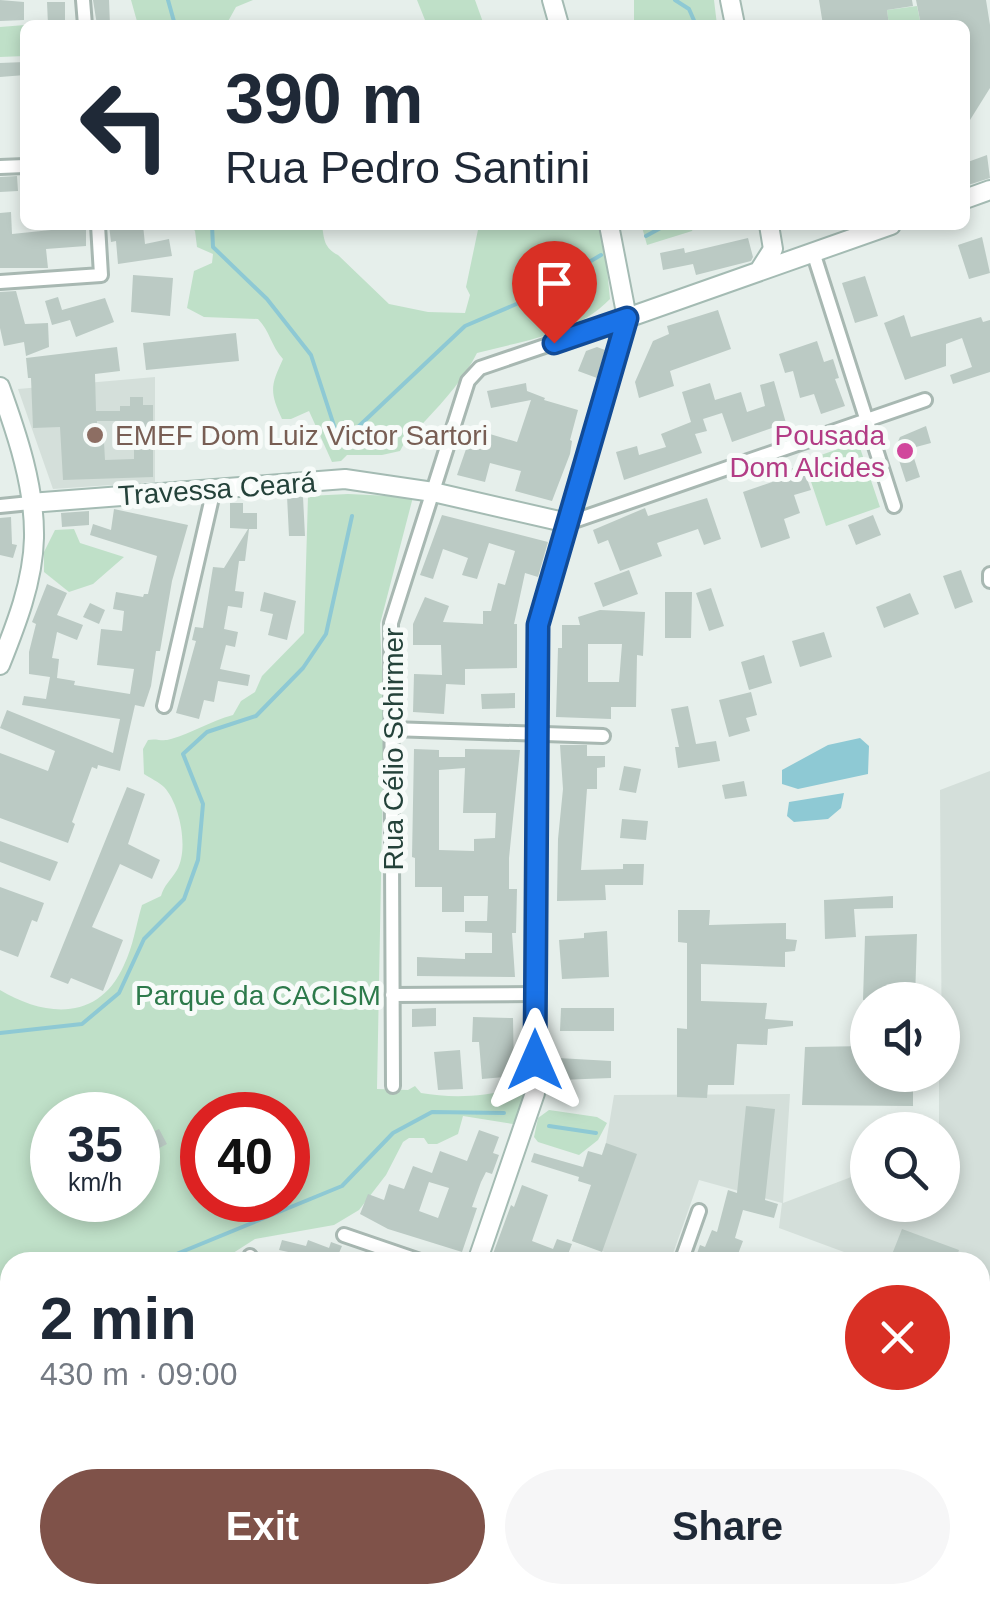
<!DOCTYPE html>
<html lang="en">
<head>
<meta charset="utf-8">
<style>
  :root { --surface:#fff; --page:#f6f6f7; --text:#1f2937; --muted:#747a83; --accent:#7f5249 }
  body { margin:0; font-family:Helvetica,sans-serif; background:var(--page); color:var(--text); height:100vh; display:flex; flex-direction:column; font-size:38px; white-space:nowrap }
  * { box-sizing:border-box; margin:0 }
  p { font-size:32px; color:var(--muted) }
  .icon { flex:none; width:55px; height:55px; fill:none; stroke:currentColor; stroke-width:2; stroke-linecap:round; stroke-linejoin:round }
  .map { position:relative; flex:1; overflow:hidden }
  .side { position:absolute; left:0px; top:1252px; width:990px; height:352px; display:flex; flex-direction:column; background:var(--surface); border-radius:30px 30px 0 0; box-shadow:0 5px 15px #0003 }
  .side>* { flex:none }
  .hud { position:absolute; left:20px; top:20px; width:950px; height:210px; border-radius:15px; box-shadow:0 5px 15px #0003; background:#fff; color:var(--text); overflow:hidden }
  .tools { position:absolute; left:850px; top:982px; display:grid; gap:20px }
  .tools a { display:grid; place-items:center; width:110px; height:110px; border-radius:50%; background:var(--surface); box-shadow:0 5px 15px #0003; font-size:50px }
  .speed { position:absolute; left:30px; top:1092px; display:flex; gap:20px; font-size:50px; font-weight:700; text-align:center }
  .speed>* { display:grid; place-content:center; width:130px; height:130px; border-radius:50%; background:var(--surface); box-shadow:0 5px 15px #0003; line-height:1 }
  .speed small { font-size:25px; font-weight:400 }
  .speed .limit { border:15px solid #d22; background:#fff; color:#111 }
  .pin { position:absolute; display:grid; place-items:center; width:85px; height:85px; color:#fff; margin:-102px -42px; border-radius:50% 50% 50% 0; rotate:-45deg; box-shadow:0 0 10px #0007 }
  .pin .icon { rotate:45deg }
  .me { position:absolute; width:110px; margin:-55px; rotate:0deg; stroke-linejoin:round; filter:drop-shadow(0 0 8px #0008) }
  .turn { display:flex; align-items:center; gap:35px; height:210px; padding:0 40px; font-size:45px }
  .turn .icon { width:130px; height:130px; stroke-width:2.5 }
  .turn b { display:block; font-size:70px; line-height:85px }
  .round { display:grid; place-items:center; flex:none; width:105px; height:105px; border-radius:52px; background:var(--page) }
  .summary { display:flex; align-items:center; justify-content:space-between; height:170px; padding:0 40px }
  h1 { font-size:60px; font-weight:700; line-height:75px }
  .button { display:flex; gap:20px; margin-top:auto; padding:20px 40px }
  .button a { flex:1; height:115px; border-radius:60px; background:var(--accent); color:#fff; font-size:40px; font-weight:700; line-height:115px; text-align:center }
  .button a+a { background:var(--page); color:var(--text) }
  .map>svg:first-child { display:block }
  .built { fill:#d4dfda }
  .green { fill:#bfe0c8; fill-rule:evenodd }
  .water { fill:#8ec9d4 }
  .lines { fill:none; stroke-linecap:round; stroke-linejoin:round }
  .stream { stroke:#8ec9d4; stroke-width:4 }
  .building { fill:#bbcac4; fill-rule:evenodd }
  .street-casing { stroke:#a8b8b2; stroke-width:18 }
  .secondary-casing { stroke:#a4bbb3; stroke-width:22 }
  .street { stroke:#fff; stroke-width:12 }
  .secondary { stroke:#fff; stroke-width:18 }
  .route-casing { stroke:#114b97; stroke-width:25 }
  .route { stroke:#1a73e8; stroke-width:18 }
  .education-dot { fill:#8d6e63; stroke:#f7fbf9; stroke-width:4 }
  .hotel-dot { fill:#d1479c; stroke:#f7fbf9; stroke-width:4 }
  .labels { text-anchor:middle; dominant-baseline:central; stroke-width:10; stroke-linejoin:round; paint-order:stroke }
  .education-label { font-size:28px; fill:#785e54; stroke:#f7fbf9; text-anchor:start }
  .hotel-label { font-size:28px; fill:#b23c85; stroke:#f7fbf9; text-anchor:end }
  .street-label { font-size:28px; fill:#24423a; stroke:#f7fbf9 }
  .park-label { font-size:28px; fill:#2d7a4b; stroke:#f7fbf9 }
</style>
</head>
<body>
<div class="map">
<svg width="990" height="1603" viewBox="0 0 990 1603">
  <rect width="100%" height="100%" fill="#e6efeb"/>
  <path class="built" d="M155,377V482L53,489L18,389Z
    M990,771V1288L980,1289V1262H871L779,1228L782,1203L699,1180L670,1262H634L572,1241L606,1143L614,1095L790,1094L783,1203L867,1171L868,1205H942V1130H939V1075H942L940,790Z"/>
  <path class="green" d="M131,0H253L236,7L226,25H138Z
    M417,0H475L484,25H427Z
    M634,0H714L717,25H634Z
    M917,6L921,25H889L887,10Z
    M25,25V56L0,57V27Z
    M190,225H322C324,239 324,248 338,255L389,304L428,312L465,313L470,295L466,287L479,225H599L604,239L610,299C575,335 525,340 477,353C465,377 445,400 426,420C416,431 407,437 400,451L382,455H347L341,461L332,462L309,411L291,419H282C269,391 271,385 283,359C271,346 270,331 258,319L204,317L187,308L194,271L212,263L213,254L197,247L195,231Z
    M646,225H694L692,231L647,245L642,227Z
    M858,442L880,507L826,526L804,461Z
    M348,494L413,497L380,624L384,720L377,1089L408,1090L415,1086L421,1093C455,1099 498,1097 528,1082L529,1089L513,1124L463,1116L458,1134L437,1144H428L424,1138H409L403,1142L386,1175L359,1210L334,1225L255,1239L230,1255L203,1262H10V1494L0,1500V990C45,1017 99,1022 124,965C133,947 136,925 142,905L161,896C164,885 171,880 177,870C189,849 180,804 164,787C159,782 150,778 144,774L143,749L148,740C157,738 162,742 171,739C193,733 210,721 233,715L241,701L255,692L262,676L304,633L308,496ZM52,1115H138V1200H52ZM202,1115H288V1200H202Z
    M74,529L80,543L124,557L93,584L69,592L44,572V552L55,530Z
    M549,1110L597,1117L607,1123L598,1140L579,1155L538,1142L534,1137L538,1118Z"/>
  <path class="water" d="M860,738L869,746L868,774L798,789L782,784V770L828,745Z
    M844,793L841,808L828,819L794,822L787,816L789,802Z"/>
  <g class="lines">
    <path class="stream" d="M168,0L175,25
      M675,0L689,9L696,25
      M212,225L213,247L267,299L311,355L340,444L465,326L521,302L601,255
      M646,236L666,225
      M0,1033L82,1024L119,993L144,939L184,899L198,860L203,804L183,754L207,732L256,716L303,668L326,634L352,516
      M549,1126L596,1133
      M157,1262L342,1186L393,1133L432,1112L504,1113
      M0,1418L10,1391"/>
  </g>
  <path class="building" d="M0,0L24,2V20L0,21Z
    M93,0H109L110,25H97Z
    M819,0H912L913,6L887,10L889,25H823Z
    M916,0H986L990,25V88L965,128V25H921Z
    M47,2H65V25H48Z
    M25,62V75L0,77V63Z
    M987,155L990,178L965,186V163Z
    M17,176L18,191L0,192V177Z
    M11,212L12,234L51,230V225H86V246L46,249L48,268H0V213Z
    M109,225H143L145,244L169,239L172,256L118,264L116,241L111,242Z
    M982,237L990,273L969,279L958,245Z
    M748,238L753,257L751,261L696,275L693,264L663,270L660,253L684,248L685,253Z
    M133,275L173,278L170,316L131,312Z
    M865,276L878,316L855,323L842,283Z
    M16,291L25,324L48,323L49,347L26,356L24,342L4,346L0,328V292Z
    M58,297L62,310L105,298L114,322L76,337L70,320L52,325L45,301Z
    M718,310L731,349L670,371L674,386L639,398L635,382L653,341L669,334L667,326Z
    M904,315L911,337L981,317L983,322L990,320V372L953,384L950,375L972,367L962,338L946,344V366L905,380L884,323Z
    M236,333L239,361L146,370L143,343Z
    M817,341L824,362L833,359L839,378L835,379L845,406L821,414L814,394L800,398L793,371L785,373L779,354Z
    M117,347L120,371L95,374L96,411H120V406H130V397H143V405H153V477L63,480L60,427L33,428L31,378H28L26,358ZM97,421H121V426L134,425V459L105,460L104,442H97Z
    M597,347L605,350L597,378L578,371L586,351Z
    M774,381L786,423L732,442L722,413L703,419L707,431L695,434L702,453L624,480L616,452L637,446L639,455L666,447L661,434L691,422L682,392L710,383L715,400L741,392L747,412L765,406L760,385Z
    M526,383L527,391L545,398L544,400L578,410L570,440L572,441L570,454L552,501L515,491L521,471L490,463L485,482L457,475L473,429L517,442L531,400L491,408L487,391Z
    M926,426L931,443L916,447L913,455L920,477L906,482L895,448L900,437Z
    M802,465L811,490L794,495L800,513L784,519L790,538L761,548L743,492L775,481L773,475Z
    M287,496L303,497L305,536H289Z
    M707,498L721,539L704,545L698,529L657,543L662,556L620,571L608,540L598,544L593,530L645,508L648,516Z
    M230,503H243V513H257V529H249L245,561H239L235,591L244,592L242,608L228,606L224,629L238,632L235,647L226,645L220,669L250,675L248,686L218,681L214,702L204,700L199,719L176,713L196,641L192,640L195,627L203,628L213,567L224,568L248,529L230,528Z
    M114,509L188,525L172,581L160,651H156L151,686L144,707L135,705L120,771L98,765L97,769L92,767L72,822L75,824L68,843L0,818V753L48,771L55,751L0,728L7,710L113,753L120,719L22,705L24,696L46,699L50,677L29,674V652L36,624L32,622L47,584L67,593L57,615L83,625L77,640L57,632L52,658L59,659L57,678L51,677L75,681L74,685L130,694L134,669L97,665L101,629L122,631L124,611L113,609L116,592L143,597L144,594H148L157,556L90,535L93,524L111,530Z
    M89,511V525L62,527L61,513Z
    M442,515L548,542L538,577L525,573L514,624H517V668L465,669V685L446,684L444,714L413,712L414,674L442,675L441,645H413V624L425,597L449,606L443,622L483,624V611H491L498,583L505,585L515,551L489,543L477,579L462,575L468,558L443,549L433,579L420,575Z
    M873,515L881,535L856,545L848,525Z
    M11,517L12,544L17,545L13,558L0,555V518Z
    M629,570L638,594L603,607L594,583Z
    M961,570L973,602L955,609L943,576Z
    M711,588L724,626L709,631L696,593Z
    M264,592L296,601L287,640L268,635L273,614L260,611Z
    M665,592H692L691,638H665Z
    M910,593L919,614L884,628L876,607Z
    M90,603L105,610L99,624L83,617Z
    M600,610L645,612L643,656L637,655L636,707H611V719L556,717L558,648H562V625H580L578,617ZM588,644H622L619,682H588Z
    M824,632L832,657L800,667L792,641Z
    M764,655L772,683L749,690L741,662Z
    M751,692L757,715L746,718L750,731L729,737L719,700Z
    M515,693V708L482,709L481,694Z
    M688,706L696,744L716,741L720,761L678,768L675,747H679L671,709Z
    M560,745H587V756H605V767L597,768V789H587L581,870L623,869V864H644L643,885H605L606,900L557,901L558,839L563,789Z
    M414,749L439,750V757H465V749L520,750L509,858V889H517L516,933H512L515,977L417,976V957L465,959V953H492V933L465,932V921H487L488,896H464V912H442V887H415V858L412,857ZM465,768L463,813H496L495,838L474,839V851L439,850V770Z
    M624,766L641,769L636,793L619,790Z
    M744,781L747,796L725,799L722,785Z
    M127,787L145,794L128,844L160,860L152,879L120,864L92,927L123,940L103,991L71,978L68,984L50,977Z
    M622,819L648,821L646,840L620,838Z
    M0,841L58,862L50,881L0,862Z
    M0,887L44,903L37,922L32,920L18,957L0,950Z
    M893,896V908L854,909L856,937L825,939L824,900Z
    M678,910H710L709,925L786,923V939L797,940L795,951L785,952V967L701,964V1001L767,1003L765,1019L793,1021V1026L768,1029L767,1045L737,1044L734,1085H708L707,1098L677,1097V1028L687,1029V943L678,942Z
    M607,931L609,977L562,979L559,940L584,938V933Z
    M917,934L915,1000H863L865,936Z
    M436,1008V1026L412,1027V1009Z
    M561,1008H614V1031H560Z
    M473,1017L513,1018L514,1076L482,1079L479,1042H472Z
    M868,1046V1075H913V1106L802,1105L805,1047Z
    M460,1050L463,1089L438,1090L434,1052Z
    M558,1058L611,1061V1078L559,1080Z
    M746,1106L775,1109L765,1200L778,1204L774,1218L743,1210L735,1238L743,1241L735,1262H694L700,1245L705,1247L712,1230L717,1232L728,1190L737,1193Z
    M159,1129L167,1144L138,1159V1139Z
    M479,1130L499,1137L493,1153L499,1155L492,1174L486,1172L481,1182L472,1207L477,1208L462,1252L388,1229L360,1214L368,1194L384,1200L389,1184L404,1189L413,1166L432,1173L440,1151L467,1161ZM429,1182L449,1188L438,1218L419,1211Z
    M606,1143L637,1154L602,1252L572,1241L591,1185L578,1181L579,1177L531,1162L534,1153L583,1167L588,1151L602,1155Z
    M522,1185L548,1195L532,1241L553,1249L557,1239L572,1244L565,1262H490L511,1205L514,1207Z
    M902,1229L959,1250L955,1262H889Z
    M282,1240L306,1246L308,1240L329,1248L331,1242L342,1246L339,1253L362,1262H299L302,1255L279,1250Z"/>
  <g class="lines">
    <g class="street-casing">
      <path id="street" d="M83,0L85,25
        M0,167L25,166
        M813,252L894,506
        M0,282L101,275L98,225
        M0,506L30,503
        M568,523L925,400
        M990,574V581
        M164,706L214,489
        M391,729L603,736
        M392,995L536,994
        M393,1086L391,623L468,381L480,368L627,318
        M344,1235L423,1262
        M248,1262L250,1256
        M681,1262L699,1211"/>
    </g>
    <g class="secondary-casing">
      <path id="secondary" d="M552,0L559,25
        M730,0L735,25
        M965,199L990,190
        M759,271L773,249L769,225
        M627,318L891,225
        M0,387C17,434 35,487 34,538C33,582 16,625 0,665
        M30,503L345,479L433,492L568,523
        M477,1262L535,1093L538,625L627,318L609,225
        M0,1555L10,1558
        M117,1595L141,1603
        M545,1595L565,1603
        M359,1603L362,1595"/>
    </g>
    <use href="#street" class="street"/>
    <use href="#secondary" class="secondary"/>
  </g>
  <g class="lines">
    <g class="route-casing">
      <path id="route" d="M535,1060L538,625L627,318L554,343"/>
    </g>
    <use href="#route" class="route"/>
  </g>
  <circle class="education-dot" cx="95" cy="435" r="10"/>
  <circle class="hotel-dot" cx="905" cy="451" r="10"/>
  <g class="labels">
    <g class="education-label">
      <text x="115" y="435">EMEF Dom Luiz Victor Sartori</text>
    </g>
    <g class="hotel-label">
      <text x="885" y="435">Pousada<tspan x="885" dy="32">Dom Alcides</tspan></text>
    </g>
    <g class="street-label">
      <text transform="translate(217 489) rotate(-4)">Travessa Ceará</text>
      <text transform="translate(393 749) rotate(-90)">Rua Célio Schirmer</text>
    </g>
    <g class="park-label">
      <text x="258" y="995">Parque da CACISM</text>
    </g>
  </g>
</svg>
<div class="tools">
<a><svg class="icon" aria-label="sound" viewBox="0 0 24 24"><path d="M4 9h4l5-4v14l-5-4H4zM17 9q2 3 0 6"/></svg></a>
<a><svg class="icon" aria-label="search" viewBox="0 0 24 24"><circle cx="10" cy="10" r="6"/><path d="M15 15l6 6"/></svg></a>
</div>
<div class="speed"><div>35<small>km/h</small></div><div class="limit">40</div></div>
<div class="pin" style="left:554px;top:343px;background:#d93025"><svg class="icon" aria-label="arrive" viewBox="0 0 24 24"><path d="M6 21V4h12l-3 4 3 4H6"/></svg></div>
<svg class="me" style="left:535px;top:1060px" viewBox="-20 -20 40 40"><path d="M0-17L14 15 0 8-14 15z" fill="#1a73e8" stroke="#fff" stroke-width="4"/></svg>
<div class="hud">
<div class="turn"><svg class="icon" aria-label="left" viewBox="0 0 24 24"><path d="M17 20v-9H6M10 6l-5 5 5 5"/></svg><div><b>390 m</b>Rua Pedro Santini</div></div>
</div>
<section class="side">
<div class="summary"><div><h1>2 min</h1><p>430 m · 09:00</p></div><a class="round" style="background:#d93025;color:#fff"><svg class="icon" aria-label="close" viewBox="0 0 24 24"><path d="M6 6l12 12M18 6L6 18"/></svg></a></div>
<div class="button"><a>Exit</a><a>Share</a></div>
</section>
</div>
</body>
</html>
